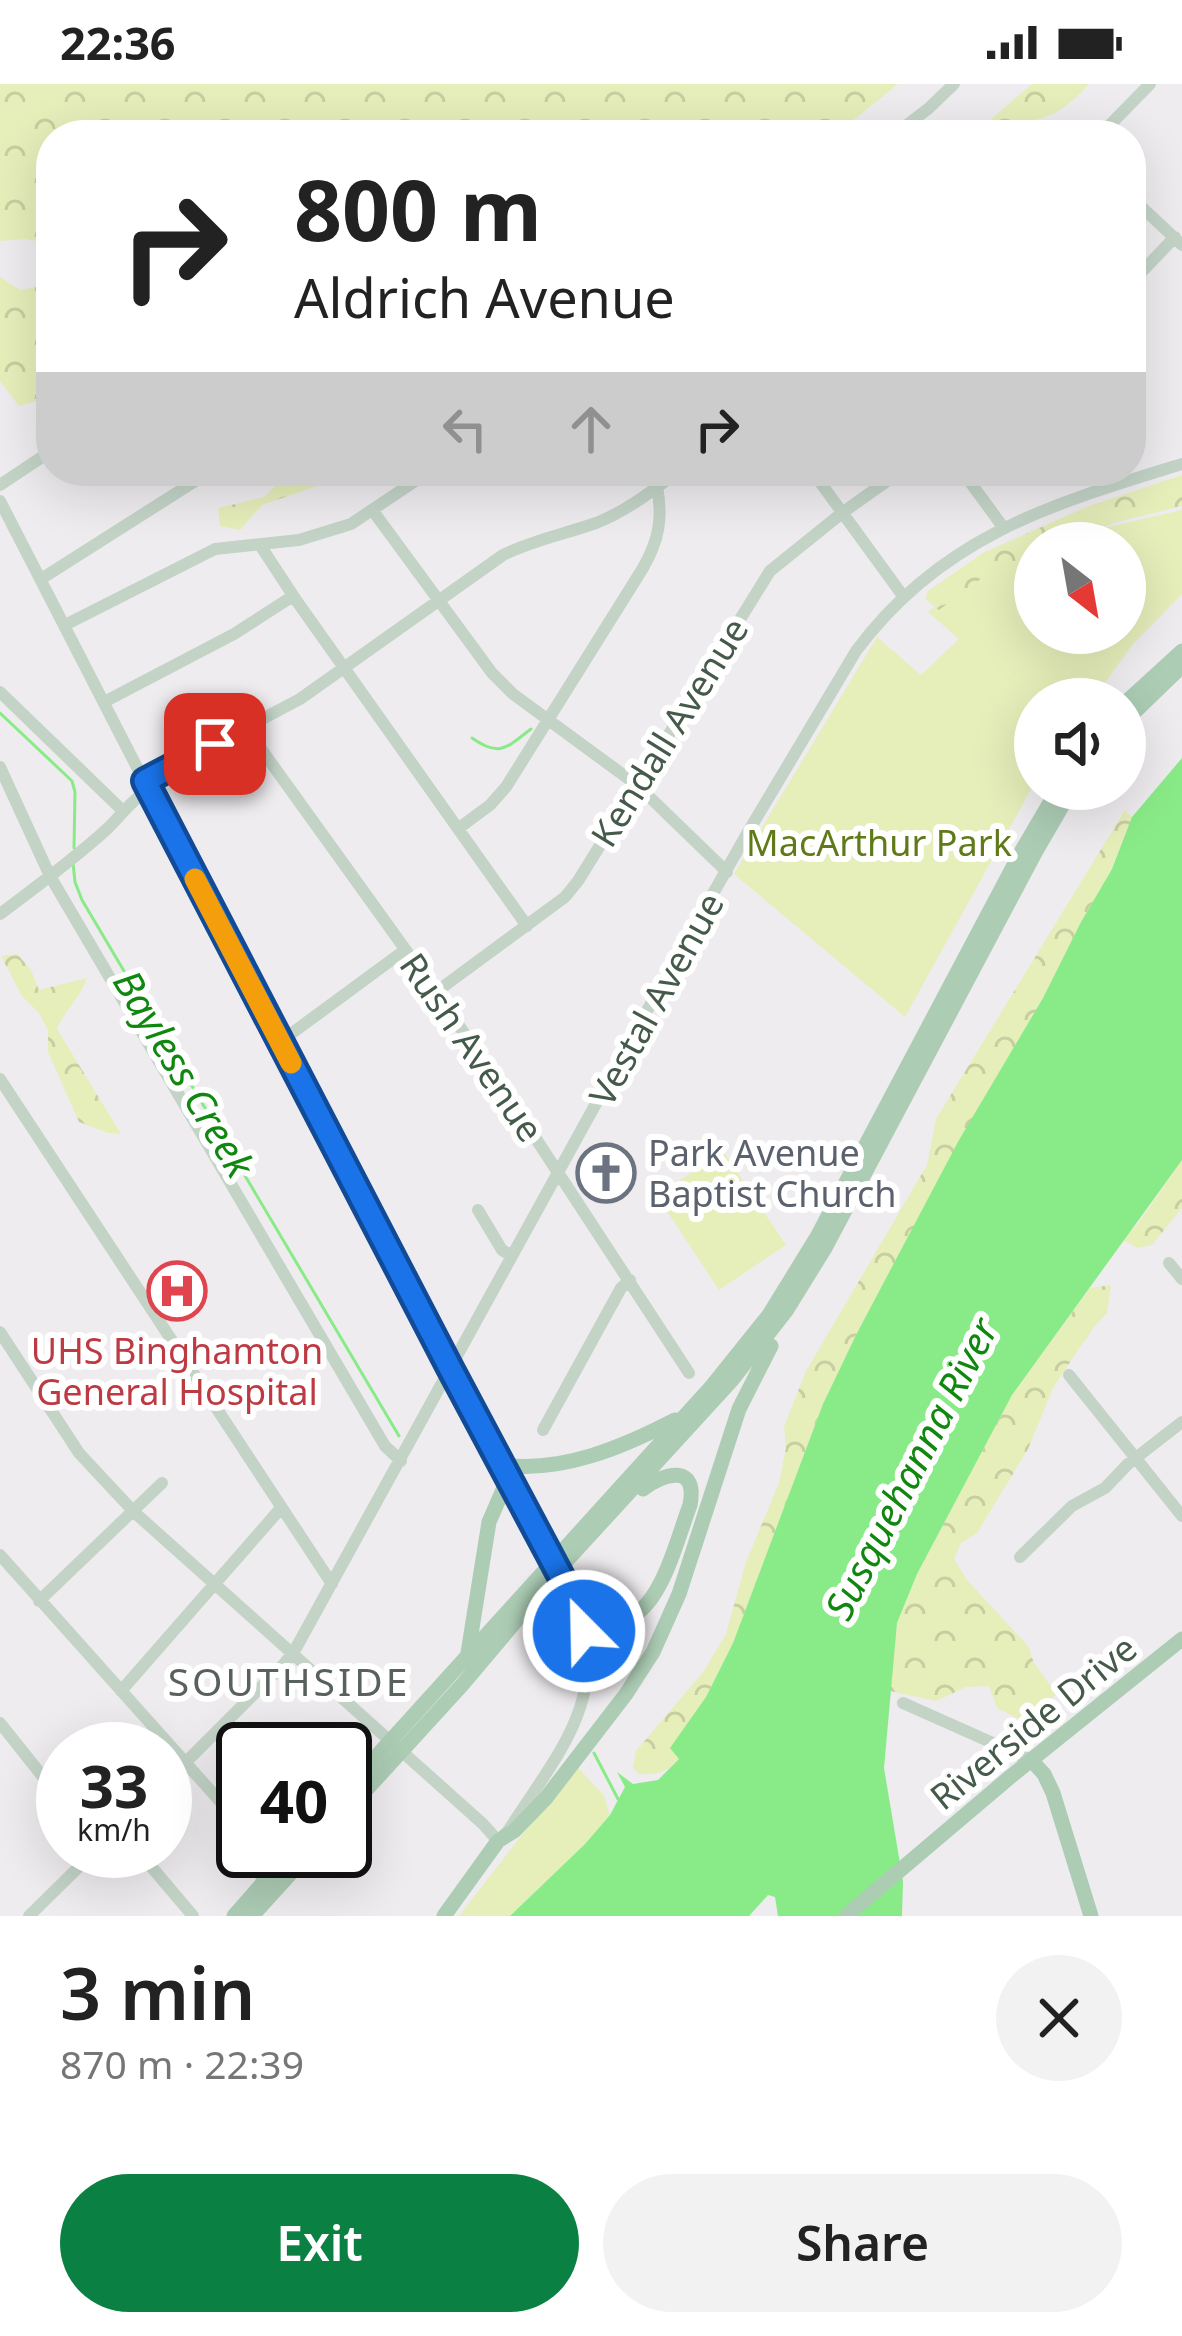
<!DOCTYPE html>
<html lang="en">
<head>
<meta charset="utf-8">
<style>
  :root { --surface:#fff; --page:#f2f2f2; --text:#222; --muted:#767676; --accent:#0b8043 }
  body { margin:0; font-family:"Noto Sans",sans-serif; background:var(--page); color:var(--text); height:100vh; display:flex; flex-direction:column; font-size:45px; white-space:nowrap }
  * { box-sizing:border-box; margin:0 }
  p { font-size:39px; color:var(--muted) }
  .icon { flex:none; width:66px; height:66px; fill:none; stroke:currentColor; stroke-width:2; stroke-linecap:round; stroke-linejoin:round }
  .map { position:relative; height:1832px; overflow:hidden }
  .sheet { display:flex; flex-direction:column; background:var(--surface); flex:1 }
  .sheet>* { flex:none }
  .banner { position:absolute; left:36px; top:36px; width:1110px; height:366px; border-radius:48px; box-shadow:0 12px 48px #0002; background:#fff; color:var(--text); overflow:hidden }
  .needle { width:78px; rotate:149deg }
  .buttons { position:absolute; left:1014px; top:438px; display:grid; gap:24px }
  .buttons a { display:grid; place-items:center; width:132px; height:132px; border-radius:50%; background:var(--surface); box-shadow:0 12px 48px #0002; font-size:60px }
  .speed { position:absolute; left:36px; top:1638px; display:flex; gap:24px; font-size:60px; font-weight:700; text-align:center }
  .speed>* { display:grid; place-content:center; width:156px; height:156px; border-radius:50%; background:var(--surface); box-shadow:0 12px 48px #0002; line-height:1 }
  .speed small { font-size:30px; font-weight:400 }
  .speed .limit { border:6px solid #111; border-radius:18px; background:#fff; color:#111 }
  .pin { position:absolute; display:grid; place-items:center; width:102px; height:102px; color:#fff; margin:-51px; border-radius:24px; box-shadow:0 6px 18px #0006 }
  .me { position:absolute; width:132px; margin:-66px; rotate:337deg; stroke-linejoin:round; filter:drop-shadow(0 0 9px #0008) }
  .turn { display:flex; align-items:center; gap:42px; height:252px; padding:0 60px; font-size:54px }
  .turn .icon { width:156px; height:156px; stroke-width:2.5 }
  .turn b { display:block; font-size:84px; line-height:102px }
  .lanes { display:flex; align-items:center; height:114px; padding:0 60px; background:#0003; justify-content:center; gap:60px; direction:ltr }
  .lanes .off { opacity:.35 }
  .round { display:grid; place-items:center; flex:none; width:126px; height:126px; border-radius:63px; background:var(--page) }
  .summary { display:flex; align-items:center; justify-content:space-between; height:204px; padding:0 60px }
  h1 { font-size:72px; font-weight:600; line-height:90px }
  .button { display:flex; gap:24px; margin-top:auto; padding:24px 60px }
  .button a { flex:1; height:138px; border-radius:72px; background:var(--accent); color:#fff; font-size:48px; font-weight:600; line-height:138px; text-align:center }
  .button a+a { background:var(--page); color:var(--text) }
  .status { display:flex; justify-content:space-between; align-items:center; height:84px; padding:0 60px; background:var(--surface); direction:ltr }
  .status svg { height:33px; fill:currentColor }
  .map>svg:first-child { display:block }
  .green { fill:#e6eeba }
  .forest { fill:url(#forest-crowns) }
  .water { fill:#89eb87 }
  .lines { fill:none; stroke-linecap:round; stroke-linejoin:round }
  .stream { stroke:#89eb87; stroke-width:3 }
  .minor { stroke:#c3d4c7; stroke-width:12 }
  .major { stroke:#acccb4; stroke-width:15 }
  .minor-bridge { stroke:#c3d4c7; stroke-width:12 }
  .route-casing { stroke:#114b97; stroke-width:30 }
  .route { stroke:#1a73e8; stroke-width:21 }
  .slow { stroke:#f59e0b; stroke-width:21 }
  .labels { text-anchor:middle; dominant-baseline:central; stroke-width:12; stroke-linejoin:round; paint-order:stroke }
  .street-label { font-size:36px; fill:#455a4a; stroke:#fff }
  .park-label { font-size:36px; fill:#5f7a17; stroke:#fff }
  .worship-label { font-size:36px; fill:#5b616d; stroke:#fff; text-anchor:start }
  .health-label { font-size:36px; fill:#be3a42; stroke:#fff }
  .water-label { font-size:39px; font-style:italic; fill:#10870e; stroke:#fff }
  .neighbourhood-label { font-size:39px; letter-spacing:3px; fill:#59615c; stroke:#fff }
</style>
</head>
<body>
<div class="status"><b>22:36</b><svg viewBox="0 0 49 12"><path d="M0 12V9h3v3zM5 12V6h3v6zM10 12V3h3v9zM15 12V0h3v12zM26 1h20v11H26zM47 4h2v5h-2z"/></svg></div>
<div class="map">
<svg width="1182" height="1832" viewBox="0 0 1182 1832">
  <defs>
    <pattern id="forest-crowns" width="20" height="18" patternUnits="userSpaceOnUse" patternTransform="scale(3)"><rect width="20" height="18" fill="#e6eeba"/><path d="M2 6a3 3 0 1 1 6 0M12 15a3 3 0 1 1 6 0" fill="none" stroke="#c7cea1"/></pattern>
  </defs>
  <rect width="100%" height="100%" fill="#efecef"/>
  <path class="green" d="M1182,426V510L1133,560L1093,615H1035V698L905,933L734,790L877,553L921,591L959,555L928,528L999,473L1013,469L1031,487L1035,484V549H1125V459H1067L1095,446Z
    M723,1067L786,1161L719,1206L657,1112Z
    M576,1681L604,1712L610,1731L585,1760L510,1832H459Z"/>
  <path class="forest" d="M0,0H898L835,51H51V160L26,155L0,157Z
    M1032,0H1089C1067,24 1046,41 1011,36L1003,51H973Z
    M0,193L20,206L51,200V223L42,232L39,246L51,263V313L19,322L0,297Z
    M291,387H347L337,395L262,421L240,446L220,442L218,424L264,413Z
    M1182,391V422L1113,439L1072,459H1035V479L1026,487L1006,476L939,526L925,515L928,507L983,469L1089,422Z
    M1125,726L1132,733L1112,785L1081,838L1043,914L960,1056L856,1251L823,1320L733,1559L706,1613L671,1664L679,1674C666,1689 658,1691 638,1690L633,1683L636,1667L703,1588L726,1550L746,1478L779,1399L786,1364L784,1343L806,1287L927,1081L936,1035Z
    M17,870L31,886L39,906L87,894C80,914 65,926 57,945L121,1050L108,1049L79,1038L48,968V946L39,929L22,912L1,872Z
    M1182,1076V1124L1152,1161L1138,1164L1122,1156L1137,1141Z
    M1111,1201L1107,1229L1094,1243L1074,1272L1053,1304L1028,1365L977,1449L961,1459L954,1475L967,1496L1028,1562L1034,1579L1056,1609L1042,1630L1023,1637L997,1624L989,1602L966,1603L936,1617L890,1607L897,1539L917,1490L1012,1311L1090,1204Z"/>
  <path class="water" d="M1182,674V1076L1012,1311L917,1490L897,1539L884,1684L903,1797L902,1832H778L775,1813L768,1811L749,1832H510L585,1760L610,1731L625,1703L617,1688L633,1700L658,1696L679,1675L670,1664L706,1613L733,1559L823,1320L856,1251L959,1056L1043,914L1081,838L1112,785L1132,733Z"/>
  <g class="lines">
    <path class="stream" d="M0,629L72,697L75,708L74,764
      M472,654C500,674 507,663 531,645
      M73,779L75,798L82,816L399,1352
      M594,1669L618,1715"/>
    <path class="minor" d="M894,51L929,24L954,0
      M1100,51L1150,0
      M1131,113L1182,161
      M1131,199L1175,153
      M812,387L903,512
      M962,387L1003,443
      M0,401L51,367
      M0,417L214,833L538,1448
      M373,427L492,589L513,610L637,701L727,788
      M260,461L296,516L527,842
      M41,495L211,387
      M65,541L215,465L299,456L351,440L430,387
      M0,608L123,727
      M104,618L234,550L293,512
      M246,644L436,908L523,1035L689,1289
      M0,683L50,792L385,1362L401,1377
      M145,697L300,615L503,471C533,456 565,450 596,439C627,427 653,406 679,387
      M459,744L490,721L506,703L643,484C659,456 663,434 657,403
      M0,830C36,803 73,776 107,745C121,732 131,716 149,706
      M436,908L565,813L578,797L770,487L842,429L901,387
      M280,958L405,866
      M0,995L332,1500
      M478,1126L502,1166L512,1172
      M1169,1179L1182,1195
      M0,1248L79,1369L134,1428L483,1740L498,1757L508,1747C557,1670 614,1612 574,1516
      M1069,1291L1182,1432
      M543,1346L621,1204L630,1196
      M0,1471L243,1743
      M1020,1473L1072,1422L1105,1404L1128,1380L1182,1338
      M39,1517L162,1399
      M121,1607L281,1424
      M903,1619L1031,1676
      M0,1639L63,1718
      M165,1699L284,1580L296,1564L669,887L748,748L856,567C941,452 1052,420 1182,380
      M138,1767L193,1832
      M29,1832L95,1767"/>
    <path class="major" d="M1125,619L1182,567
      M1125,637L1182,582
      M503,1381C562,1389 623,1363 675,1336
      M573,1515C649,1581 670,1474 690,1421C698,1380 665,1388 643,1405
      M468,1569L489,1438L509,1392
      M1031,1676L1044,1690L1053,1709L1091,1832
      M345,1707L712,1302L769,1231L817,1153L1021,768L1058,705
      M345,1729L462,1601L570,1473L732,1296L786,1227L825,1164L1036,767L1072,705
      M261,1767L265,1775L263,1798
      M234,1832L291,1767
      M252,1832L311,1767
      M444,1832L498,1757L514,1747L546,1714L626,1610L653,1568L679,1510L739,1325L771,1262
      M846,1832L1010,1693L1182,1555"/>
    <path class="minor-bridge" d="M538,1448L573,1515"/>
  </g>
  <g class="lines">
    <g class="route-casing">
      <path id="route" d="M215,660L145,697L450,1284L573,1515L584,1547"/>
    </g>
    <use href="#route" class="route"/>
    <path class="slow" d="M195,795L291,979"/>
  </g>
  <defs>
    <g id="church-ring" transform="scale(3)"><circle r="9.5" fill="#fff" stroke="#6b7280" stroke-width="1.5"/><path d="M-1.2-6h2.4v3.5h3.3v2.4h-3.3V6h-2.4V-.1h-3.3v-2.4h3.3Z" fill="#6b7280"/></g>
    <g id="hospital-ring" transform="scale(3)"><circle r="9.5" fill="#fff" stroke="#e0444e" stroke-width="1.5"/><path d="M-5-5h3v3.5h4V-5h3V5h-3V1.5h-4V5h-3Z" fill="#e0444e"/></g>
  </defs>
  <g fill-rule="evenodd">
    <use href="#church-ring" x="606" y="1089"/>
    <use href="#hospital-ring" x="177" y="1207"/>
  </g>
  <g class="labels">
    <g class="street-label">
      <text transform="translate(669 648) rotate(-58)">Kendall Avenue</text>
      <text transform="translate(656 915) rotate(-61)">Vestal Avenue</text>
      <text transform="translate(472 963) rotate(55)">Rush Avenue</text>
      <text transform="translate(1033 1638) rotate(-39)">Riverside Drive</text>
    </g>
    <g class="park-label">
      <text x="879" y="758">MacArthur Park</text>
    </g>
    <g class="worship-label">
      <text x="648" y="1068">Park Avenue<tspan x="648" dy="41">Baptist Church</tspan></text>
    </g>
    <g class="health-label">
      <text x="177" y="1266">UHS Binghamton<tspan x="177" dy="41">General Hospital</tspan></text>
    </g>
    <g class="water-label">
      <text transform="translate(185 989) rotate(59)">Bayless Creek</text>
      <text transform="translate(910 1384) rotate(-63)">Susquehanna River</text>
    </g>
    <g class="neighbourhood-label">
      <text x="289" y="1596">SOUTHSIDE</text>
    </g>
  </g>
</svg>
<div class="buttons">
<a><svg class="needle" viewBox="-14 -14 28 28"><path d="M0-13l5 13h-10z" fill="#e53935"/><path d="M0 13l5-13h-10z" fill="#767676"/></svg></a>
<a><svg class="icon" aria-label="sound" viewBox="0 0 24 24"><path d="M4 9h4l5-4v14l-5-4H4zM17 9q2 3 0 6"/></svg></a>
</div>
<div class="speed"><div>33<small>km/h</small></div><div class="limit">40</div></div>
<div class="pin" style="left:215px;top:660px;background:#d93025"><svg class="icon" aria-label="arrive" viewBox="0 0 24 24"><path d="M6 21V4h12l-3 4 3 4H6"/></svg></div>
<svg class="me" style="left:584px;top:1547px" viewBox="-20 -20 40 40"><circle r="17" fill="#1a73e8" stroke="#fff" stroke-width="3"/><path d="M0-11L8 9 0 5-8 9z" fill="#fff"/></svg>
<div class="banner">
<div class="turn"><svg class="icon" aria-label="right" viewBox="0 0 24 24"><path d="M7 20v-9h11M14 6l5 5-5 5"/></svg><div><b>800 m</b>Aldrich Avenue</div></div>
<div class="lanes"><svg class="icon off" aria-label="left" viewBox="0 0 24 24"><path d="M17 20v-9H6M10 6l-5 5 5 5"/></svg><svg class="icon off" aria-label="ahead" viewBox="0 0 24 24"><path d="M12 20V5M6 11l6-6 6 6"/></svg><svg class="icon" aria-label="right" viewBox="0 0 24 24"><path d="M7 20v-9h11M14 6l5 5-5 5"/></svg></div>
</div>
</div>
<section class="sheet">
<div class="summary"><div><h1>3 min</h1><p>870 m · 22:39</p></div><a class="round"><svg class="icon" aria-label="close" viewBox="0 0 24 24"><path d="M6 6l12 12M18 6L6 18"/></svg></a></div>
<div class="button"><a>Exit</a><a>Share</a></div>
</section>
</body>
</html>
